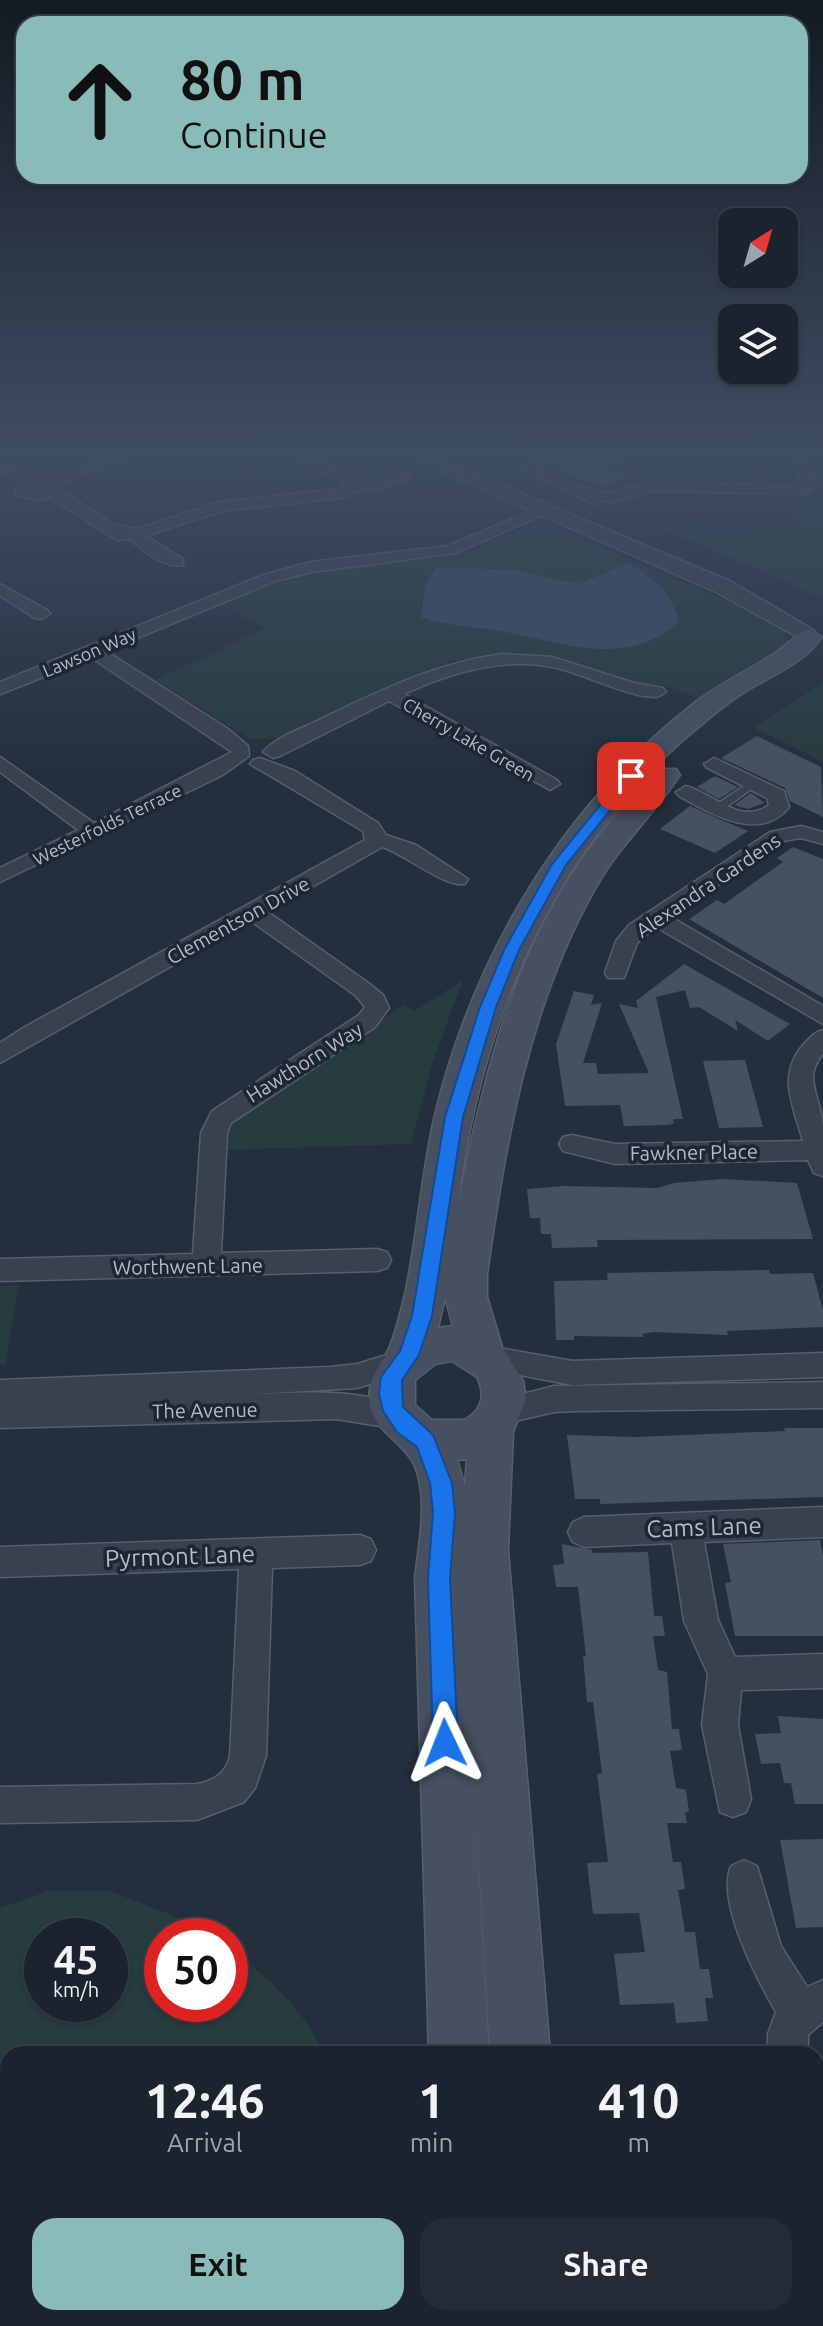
<!DOCTYPE html>
<html lang="en">
<head>
<meta charset="utf-8">
<style>
  :root { --surface:#1b232e; --page:#242b36; --text:#f1f3f6; --muted:#a0a4aa; --line:#39404a; --accent:#8bbbb9 }
  body { margin:0; font-family:Ubuntu,sans-serif; background:var(--page); color:var(--text); height:100vh; display:flex; flex-direction:column; font-size:30px; white-space:nowrap }
  * { box-sizing:border-box; margin:0 }
  p { font-size:26px; color:var(--muted) }
  .icon { flex:none; width:44px; height:44px; fill:none; stroke:currentColor; stroke-width:2; stroke-linecap:round; stroke-linejoin:round }
  .map { position:relative; flex:1; overflow:hidden }
  .sheet { position:absolute; left:0px; top:2046px; width:824px; height:280px; display:flex; flex-direction:column; background:var(--surface); border-radius:24px 24px 0 0; box-shadow:0 2px 6px #0004,0 0 0 2px var(--line) }
  .sheet>* { flex:none }
  .guide { position:absolute; left:16px; top:16px; width:792px; height:168px; border-radius:24px; box-shadow:0 2px 6px #0004,0 0 0 2px var(--line); background:#8bbbb9; color:#111; overflow:hidden }
  .needle { width:52px; rotate:37deg }
  .tools { position:absolute; left:718px; top:208px; display:grid; gap:16px }
  .tools a { display:grid; place-items:center; width:80px; height:80px; border-radius:16px; background:var(--surface); box-shadow:0 2px 6px #0004,0 0 0 2px var(--line); font-size:40px }
  .speed { position:absolute; left:24px; top:1918px; display:flex; gap:16px; font-size:40px; font-weight:700; text-align:center }
  .speed>* { display:grid; place-content:center; width:104px; height:104px; border-radius:50%; background:var(--surface); box-shadow:0 2px 6px #0004,0 0 0 2px var(--line); line-height:1 }
  .speed small { font-size:20px; font-weight:400 }
  .speed .limit { border:12px solid #d22; background:#fff; color:#111 }
  .pin { position:absolute; display:grid; place-items:center; width:68px; height:68px; color:#fff; margin:-34px; border-radius:16px; box-shadow:0 4px 12px #0006 }
  .me { position:absolute; width:88px; margin:-44px; rotate:358deg; stroke-linejoin:round; filter:drop-shadow(0 0 6px #0008) }
  .turn { display:flex; align-items:center; gap:28px; height:168px; padding:0 32px; font-size:36px }
  .turn .icon { width:104px; height:104px; stroke-width:2.5 }
  .turn b { display:block; font-size:56px; line-height:68px }
  .eta { display:flex; justify-content:space-evenly; align-items:center; height:136px; text-align:center }
  .eta b { font-size:48px; font-weight:700; line-height:56px }
  .primary-button { display:flex; gap:16px; margin-top:auto; padding:16px 32px }
  .primary-button a { flex:1; height:92px; border-radius:24px; background:var(--accent); color:#111; font-size:32px; font-weight:700; line-height:92px; text-align:center }
  .primary-button a+a { background:var(--page); color:var(--text) }
  .map>svg:first-child { display:block }
  .green { fill:#263c3f; fill-rule:evenodd }
  .water { fill:#394c67 }
  .building { fill:#455162 }
  .lines { fill:none; stroke-linecap:round; stroke-linejoin:round }
  .service-casing { stroke:#565f6c; stroke-width:3 }
  .minor-casing { stroke:#565f6c; stroke-width:3 }
  .tertiary-casing { stroke:#565f6c; stroke-width:3 }
  .secondary-casing { stroke:#565f6c; stroke-width:3 }
  .service { fill:#38414e; fill-rule:evenodd }
  .minor { fill:#38414e; fill-rule:evenodd }
  .tertiary { fill:#38414e; fill-rule:evenodd }
  .secondary { fill:#465061; fill-rule:evenodd }
  .route { fill:#1a73e8; stroke:#114b97; stroke-width:2 }
  .labels { text-anchor:middle; dominant-baseline:central; stroke-width:7; stroke-linejoin:round; paint-order:stroke }
  .far-street-label { font-size:18px; fill:#b4bcc9; stroke:#1d2633 }
  .street-label { font-size:20px; fill:#b4bcc9; stroke:#1d2633 }
  .near-street-label { font-size:24px; fill:#b4bcc9; stroke:#1d2633 }
</style>
</head>
<body>
<div class="map">
<svg width="823" height="2326" viewBox="0 0 823 2326">
  <rect width="100%" height="100%" fill="#242f3e"/>
  <path class="green" d="M792,499L823,501V598L657,526L665,522L794,527Z
    M538,521L786,626L788,649L750,667L704,700L667,686L631,683L567,660L508,654L450,661L283,738L250,739L156,680L266,628L219,604L290,576L476,549Z
    M823,683V762L753,728Z
    M463,980L432,1064L411,1144L225,1150L229,1124L244,1107L404,1005L414,1011Z
    M19,1285L5,1365H0V1286Z
    M48,1891H110L184,1920L209,1936H162V2004H230V1950C267,1975 306,2012 324,2054H8V2318H368L367,2326H0V1908ZM110,1936V2004H42V1936Z"/>
  <path class="water" d="M627,564C653,575 672,594 679,622C624,671 557,640 494,630C469,626 445,626 421,617L425,587L436,567L515,570L578,584Z"/>
  <path class="building" d="M558,449H644L606,468L627,476L603,487L545,465L560,458L562,452Z
    M757,736L821,767L823,817L790,801L785,788L721,758Z
    M715,776L738,787L719,799L697,787Z
    M751,793L765,803L748,809L734,805Z
    M690,806L719,819L748,831L715,853L660,829Z
    M793,847L823,859V998L689,919L717,900L724,904L783,862L777,858Z
    M684,964L790,1024L768,1041L735,1020L738,1031L699,1007L690,1008L685,990L656,997L683,1119H673L674,1123L668,1125L624,1126L620,1105L565,1106L556,1044L574,991L594,995L591,1005L602,1003L583,1063H596L598,1074L649,1073L619,1004L638,1008L636,1001Z
    M745,1060L763,1127L719,1128L703,1061Z
    M723,1179L797,1183L813,1239L597,1240L598,1247L552,1248L551,1234H541L540,1218H530L527,1189L564,1186L658,1188L674,1183Z
    M769,1270L770,1274L813,1273L823,1310V1327L727,1331L728,1335L653,1332L643,1334V1337L574,1336V1340H556L554,1281L608,1280L607,1273Z
    M784,1428H823V1497L600,1504V1499H575L567,1435L636,1437L785,1431Z
    M820,1540L823,1555V1636H735L725,1583L731,1582L723,1544Z
    M562,1544L592,1550L593,1553L648,1552L654,1616H662L665,1636H653L658,1670L667,1672L672,1729H679L682,1750L670,1751L676,1788L686,1790L689,1812H685L687,1823H667L673,1862H681L685,1889L678,1890L685,1932H695L700,1969H709L713,1998H705L708,2021L676,2023L674,2003L620,2005L614,1954L645,1952L639,1913L593,1914L587,1863L608,1862L597,1774L602,1773L593,1702H587L583,1656H586L578,1587H556L553,1565L564,1564Z
    M778,1716L823,1719V1804H795L791,1783H784L780,1763L761,1764L755,1734L781,1733Z
    M823,1839V1927L796,1928L780,1840Z"/>
  <g class="lines">
    <g class="service-casing">
      <path id="service" d="M753,780L757,781V785L722,810H714V806Z"/>
    </g>
    <g class="minor-casing">
      <path id="minor" d="M137,449H159L58,483L61,491L113,524L137,529L220,502L338,489L344,482L274,449H293L355,476L359,482H375L405,472L412,476L381,489L360,490L341,498L222,511L146,536L183,559V565C164,569 143,550 130,539L117,540L49,497L40,501L17,495L14,492L23,481L0,472V463L43,478ZM41,487L46,488L31,489L32,488Z
        M791,449H805L816,484L807,494L651,491L611,503L601,500L594,504L515,467L553,449L559,453L557,456L534,467L579,487L610,493L650,482L798,486L801,483Z
        M539,508L552,511L456,553L312,572L275,581L106,651L228,729L248,746L249,756L221,776L0,882V868L78,830L0,772V757L94,823L232,752L92,658L0,694V682L263,575L311,562L447,546Z
        M0,584L47,610L50,614L41,619L35,618L0,596Z
        M502,654L552,657L634,683L663,688L666,692L657,697L643,696C615,690 589,677 561,669C507,655 452,672 404,694L557,780L560,784L550,790L389,701L280,756L273,758L263,752C275,738 300,729 317,721C377,692 435,663 502,654Z
        M260,758L295,771L378,823L386,835L416,845L468,879L465,884C445,888 405,854 382,847L268,912L371,985L383,995L389,1008L375,1027L231,1123L227,1133L221,1253L377,1249L387,1252L391,1260L387,1268L377,1271L0,1281V1259L193,1254L201,1133L212,1111L359,1015L365,1007L355,995L251,921L0,1063V1043L23,1028L365,840L363,831L250,764L253,760Z
        M714,758L784,791L789,807C760,844 710,813 679,796L676,792L686,786C713,793 740,826 769,805L767,798L707,768L704,764Z
        M801,826L823,832V844L801,838L783,841L671,917L823,1006V1024L656,927L637,943L624,978H608L605,973L616,941L629,925L770,832Z
        M823,1030V1054C802,1078 821,1097 823,1125C823,1141 823,1159 823,1176L814,1173L808,1160L615,1164L563,1151L559,1144L563,1137L572,1135L615,1144L803,1141C793,1106 777,1075 803,1045C810,1038 814,1032 823,1030Z
        M488,1346L572,1361L823,1353V1377L572,1385L478,1367L473,1358L478,1349Z
        M400,1351L410,1354L415,1363L410,1372L357,1388L219,1396C262,1395 396,1379 417,1424L413,1433L402,1437L380,1426L336,1419L0,1428V1380L330,1367L357,1364Z
        M823,1382V1408L577,1411L554,1412L502,1424L491,1420L487,1411L491,1402L554,1386Z
        M823,1507V1537L704,1542L718,1620L735,1657L823,1654V1688L741,1690L738,1725L751,1799L746,1812L733,1817L720,1812L702,1725L708,1674L684,1621L672,1543L584,1547L573,1542L568,1532L573,1522L584,1517Z
        M360,1535L371,1539L376,1550L371,1561L360,1565L272,1568L266,1756L255,1788L244,1802L197,1820L0,1823V1787L197,1784C214,1781 226,1773 230,1756L239,1569L0,1577V1547Z
        M744,1860L757,1866L781,1946L807,1987L823,1980V2022L808,2035V2054H768V2034L776,2012C757,1979 716,1902 731,1866Z
        M816,2206L823,2209V2292L816,2289Z"/>
    </g>
    <g class="tertiary-casing">
      <path id="tertiary" d="M391,449H416L732,582L815,631L804,638L796,636L716,592Z"/>
    </g>
    <g class="secondary-casing">
      <path id="secondary" d="M809,629L822,637C802,665 771,675 743,693C721,707 701,725 681,742C548,860 479,1030 458,1204C480,1094 506,982 565,885C591,843 623,806 656,769H676L680,775C654,814 619,846 596,887C528,1006 506,1141 487,1274V1297L502,1347L523,1381L526,1399L513,1432L508,1550L550,2054H490L472,1750L489,2054H429L415,1578C419,1543 429,1498 414,1464C401,1438 364,1428 370,1389C372,1372 384,1361 390,1346C397,1329 401,1311 405,1294C418,1235 421,1174 435,1115C474,954 562,807 693,704C719,684 748,671 775,653C787,646 796,633 809,629ZM445,1297L453,1326L438,1328ZM452,1361L477,1377C486,1395 482,1411 464,1420H432L415,1405V1380L435,1364ZM467,1459L465,1487L457,1460Z
        M423,2318H489L488,2326H422Z
        M489,2318H555V2326H489Z"/>
    </g>
    <use href="#service" class="service"/>
    <use href="#minor" class="minor"/>
    <use href="#tertiary" class="tertiary"/>
    <use href="#secondary" class="secondary"/>
  </g>
  <linearGradient id="sky" x2="0" y2="1"><stop stop-color="#141a22"/><stop offset="0.58" stop-color="#3f4d63"/><stop offset="1" stop-color="#3f4d63" stop-opacity="0"/></linearGradient>
  <rect width="823" height="775" fill="url(#sky)"/>
  <path class="route" d="M626,773L638,776L566,865L519,950L496,1007L463,1117L432,1316L419,1355L402,1380L403,1407L433,1435L452,1483L455,1513L450,1578L458,1743L454,1752L445,1756L436,1752L433,1743L428,1578L433,1513L430,1483L417,1447L397,1432L383,1411L379,1394L381,1377L400,1351L412,1316L445,1117L480,1007L504,950L552,864Z"/>
  <g class="labels">
    <g class="far-street-label">
      <text transform="translate(89 652) rotate(-23)">Lawson Way</text>
      <text transform="translate(469 739) rotate(30)">Cherry Lake Green</text>
      <text transform="translate(107 824) rotate(-26)">Westerfolds Terrace</text>
    </g>
    <g class="street-label">
      <text transform="translate(708 885) rotate(-34)">Alexandra Gardens</text>
      <text transform="translate(238 920) rotate(-29)">Clementson Drive</text>
      <text transform="translate(304 1062) rotate(-32)">Hawthorn Way</text>
      <text transform="translate(694 1152) rotate(-1)">Fawkner Place</text>
      <text transform="translate(188 1266) rotate(-1)">Worthwent Lane</text>
      <text transform="translate(205 1410) rotate(-1)">The Avenue</text>
    </g>
    <g class="near-street-label">
      <text transform="translate(704 1527) rotate(-2)">Cams Lane</text>
      <text transform="translate(180 1556) rotate(-2)">Pyrmont Lane</text>
    </g>
  </g>
</svg>
<div class="tools">
<a><svg class="needle" viewBox="-14 -14 28 28"><path d="M0-13l5 13h-10z" fill="#e53935"/><path d="M0 13l5-13h-10z" fill="#a0a4aa"/></svg></a>
<a><svg class="icon" aria-label="layers" viewBox="0 0 24 24"><path d="M12 4l9 5-9 5-9-5zM3 14l9 5 9-5"/></svg></a>
</div>
<div class="speed"><div>45<small>km/h</small></div><div class="limit">50</div></div>
<div class="pin" style="left:631px;top:776px;background:#d93025"><svg class="icon" aria-label="arrive" viewBox="0 0 24 24"><path d="M6 21V4h12l-3 4 3 4H6"/></svg></div>
<svg class="me" style="left:445px;top:1743px" viewBox="-20 -20 40 40"><path d="M0-17L14 15 0 8-14 15z" fill="#1a73e8" stroke="#fff" stroke-width="4"/></svg>
<div class="guide">
<div class="turn"><svg class="icon" aria-label="ahead" viewBox="0 0 24 24"><path d="M12 20V5M6 11l6-6 6 6"/></svg><div><b>80 m</b>Continue</div></div>
</div>
<section class="sheet">
<div class="eta">
<div><b>12:46</b><p>Arrival</p></div>
<div><b>1</b><p>min</p></div>
<div><b>410</b><p>m</p></div>
</div>
<div class="primary-button"><a>Exit</a><a>Share</a></div>
</section>
</div>
</body>
</html>
